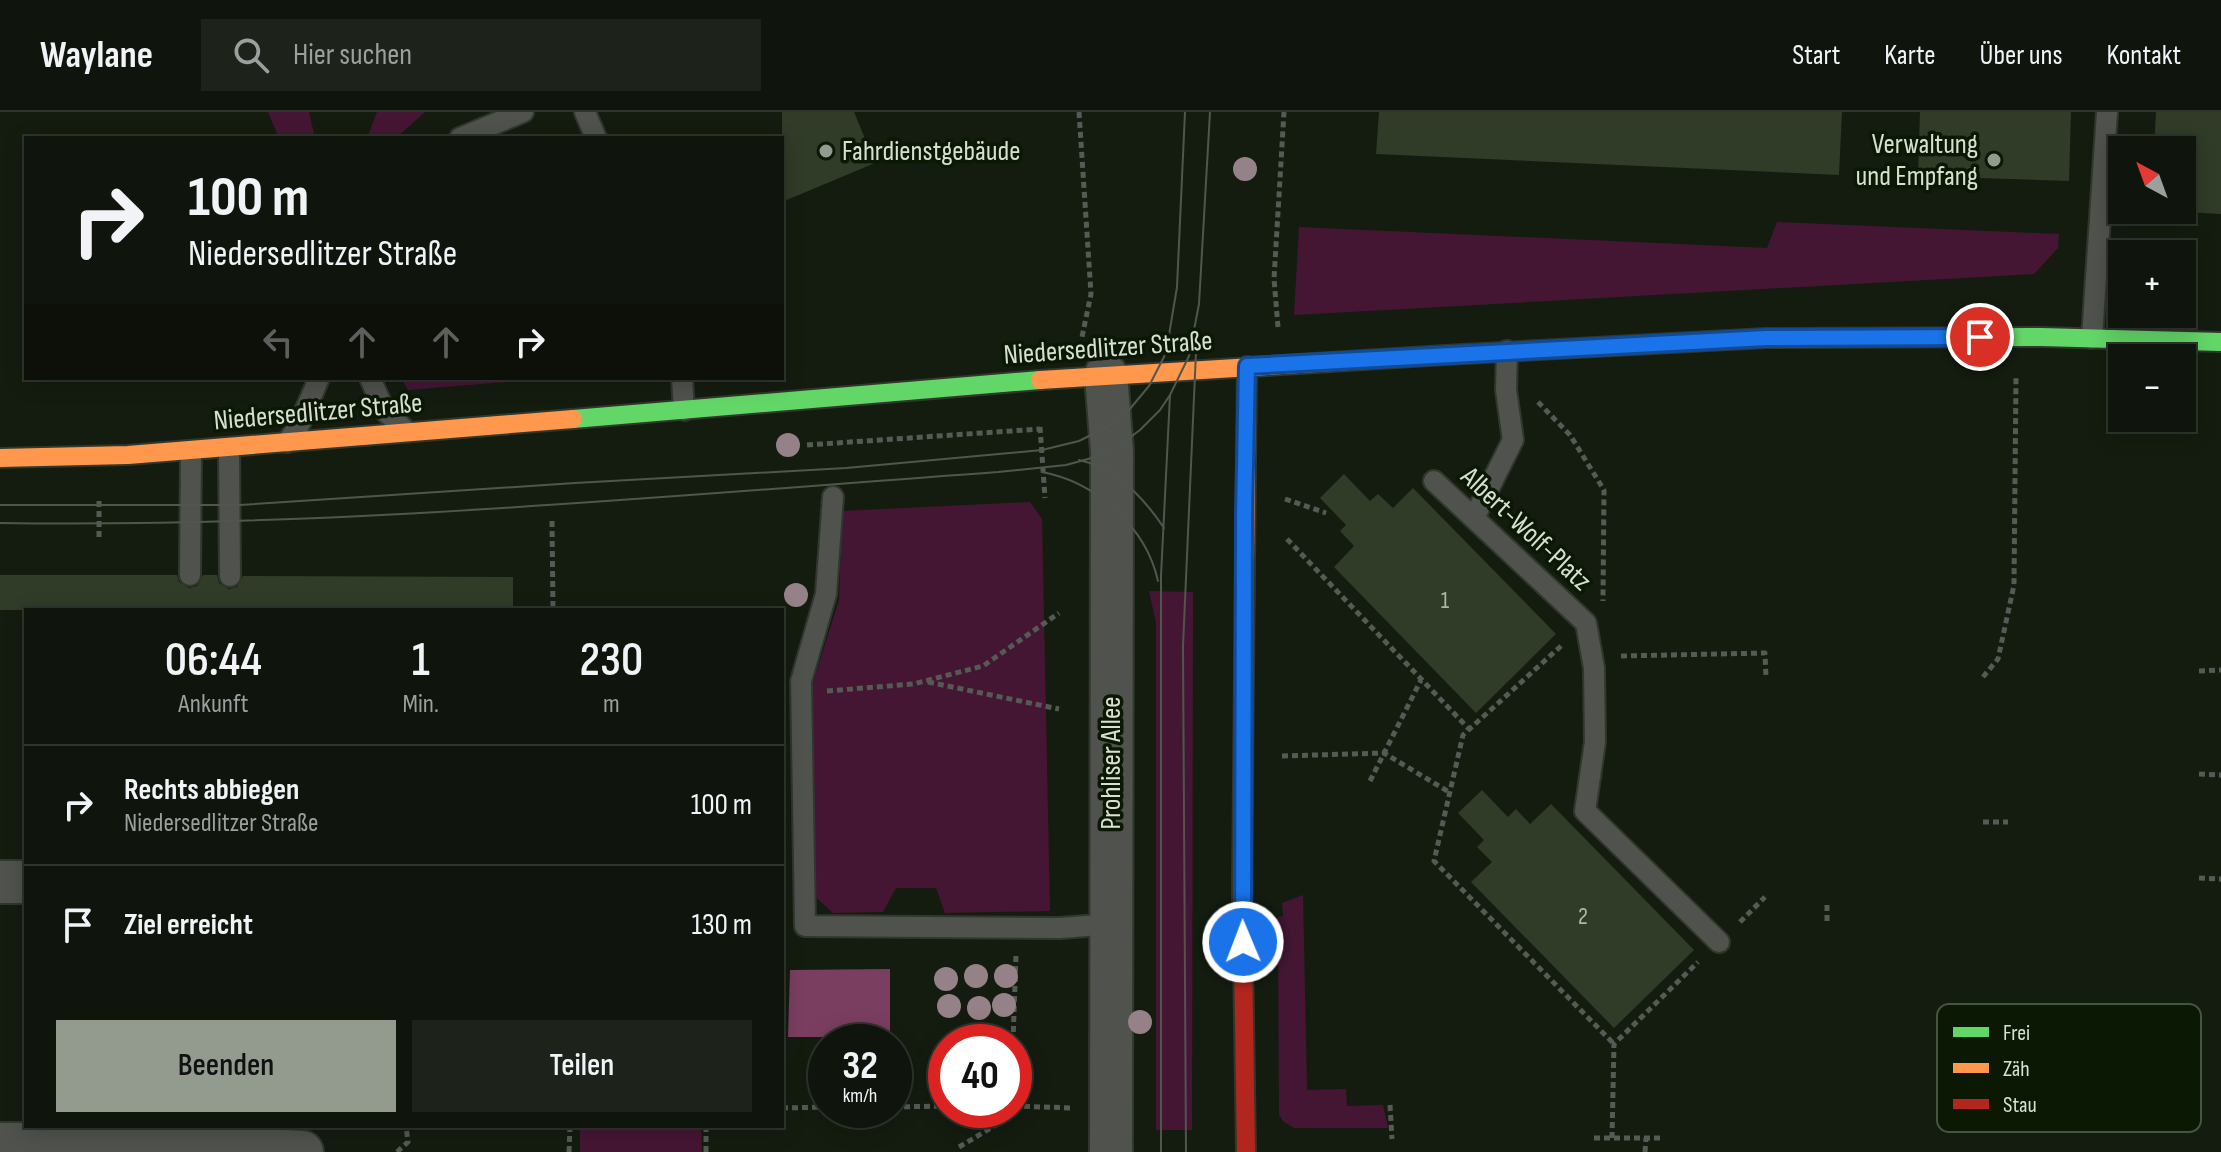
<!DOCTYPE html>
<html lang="de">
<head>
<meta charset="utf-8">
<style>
  :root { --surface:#0f150c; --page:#1d221a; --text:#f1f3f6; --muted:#9b9f9d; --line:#2f342d; --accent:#939b8e }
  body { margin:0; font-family:"Sofia Sans Condensed",sans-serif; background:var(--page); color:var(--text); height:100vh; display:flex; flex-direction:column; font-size:30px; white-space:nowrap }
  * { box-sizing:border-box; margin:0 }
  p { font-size:26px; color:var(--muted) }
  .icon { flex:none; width:44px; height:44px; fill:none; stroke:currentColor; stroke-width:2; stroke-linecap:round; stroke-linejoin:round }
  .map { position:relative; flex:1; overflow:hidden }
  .sheet { position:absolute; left:24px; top:496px; width:760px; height:520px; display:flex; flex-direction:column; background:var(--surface); border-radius:0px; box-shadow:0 4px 20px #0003,0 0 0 2px var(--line) }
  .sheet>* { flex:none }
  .banner { position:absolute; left:24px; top:24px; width:760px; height:244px; border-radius:0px; box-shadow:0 4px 20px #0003,0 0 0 2px var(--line); background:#0f150c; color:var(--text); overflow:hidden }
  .needle { width:52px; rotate:319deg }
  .buttons { position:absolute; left:2108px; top:24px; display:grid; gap:16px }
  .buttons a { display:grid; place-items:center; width:88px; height:88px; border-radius:0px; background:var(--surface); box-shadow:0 4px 20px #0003,0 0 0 2px var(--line); font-size:40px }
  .speed { position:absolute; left:808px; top:912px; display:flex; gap:16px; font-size:40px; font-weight:700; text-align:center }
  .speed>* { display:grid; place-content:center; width:104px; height:104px; border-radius:50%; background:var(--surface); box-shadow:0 4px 20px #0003,0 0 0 2px var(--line); line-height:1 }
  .speed small { font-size:20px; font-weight:400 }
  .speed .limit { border:12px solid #d22; background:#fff; color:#111 }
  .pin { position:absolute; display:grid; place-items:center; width:68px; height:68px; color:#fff; margin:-34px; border:4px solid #fff; border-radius:50%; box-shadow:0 2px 8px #0007 }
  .me { position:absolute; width:88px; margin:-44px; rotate:359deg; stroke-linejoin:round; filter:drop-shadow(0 0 6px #0008) }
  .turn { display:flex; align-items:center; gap:28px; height:168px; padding:0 32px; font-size:36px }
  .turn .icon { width:104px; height:104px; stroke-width:2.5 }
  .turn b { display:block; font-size:56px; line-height:68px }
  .lanes { display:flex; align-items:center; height:76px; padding:0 32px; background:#0003; justify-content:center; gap:40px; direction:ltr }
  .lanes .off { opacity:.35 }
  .eta { display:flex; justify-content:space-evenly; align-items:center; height:136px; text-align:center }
  .eta b { font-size:48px; font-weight:600; line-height:56px }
  .primary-button { display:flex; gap:16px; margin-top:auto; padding:16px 32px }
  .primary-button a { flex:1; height:92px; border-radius:0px; background:var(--accent); color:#111; font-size:32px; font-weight:600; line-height:92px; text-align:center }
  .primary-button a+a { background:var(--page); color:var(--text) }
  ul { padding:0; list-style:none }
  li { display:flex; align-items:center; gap:24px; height:120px; padding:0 32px; border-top:2px solid var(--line) }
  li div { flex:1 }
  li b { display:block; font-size:30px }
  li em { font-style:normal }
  header { display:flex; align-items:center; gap:48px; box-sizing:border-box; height:112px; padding:0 40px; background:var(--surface); border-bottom:2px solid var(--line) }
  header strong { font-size:38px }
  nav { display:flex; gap:44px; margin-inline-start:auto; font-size:28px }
  .search { width:560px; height:72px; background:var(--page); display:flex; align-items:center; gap:20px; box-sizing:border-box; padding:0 28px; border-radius:0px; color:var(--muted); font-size:30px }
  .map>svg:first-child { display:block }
  .green { fill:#451633 }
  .water { fill:#7a3e61 }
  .building { fill:#303b28 }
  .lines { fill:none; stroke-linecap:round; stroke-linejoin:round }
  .lane-casing { stroke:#30372c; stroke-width:24 }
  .street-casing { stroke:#30372c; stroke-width:46 }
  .fast-casing { stroke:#30372c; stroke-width:22 }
  .slow-casing { stroke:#30372c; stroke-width:22 }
  .jam-casing { stroke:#30372c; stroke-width:22 }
  .path { stroke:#565a55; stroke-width:5; stroke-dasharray:6 4; stroke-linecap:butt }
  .lane { stroke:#4f524d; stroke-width:20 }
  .street { stroke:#4f524d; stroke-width:42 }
  .fast { stroke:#63d668; stroke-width:18 }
  .slow { stroke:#ff974d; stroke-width:18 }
  .jam { stroke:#b3261e; stroke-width:18 }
  .tram { stroke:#50564e; stroke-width:2 }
  .tree { fill:#958289 }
  .route-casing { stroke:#114b97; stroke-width:20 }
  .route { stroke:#1a73e8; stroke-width:14 }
  .poi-dot { fill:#939b8e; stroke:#0a1804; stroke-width:3 }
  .labels { text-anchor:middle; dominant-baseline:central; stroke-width:7; stroke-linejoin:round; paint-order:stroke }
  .number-label { font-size:24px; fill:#adb7a8 }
  .poi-label { font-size:28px; fill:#d7e0d2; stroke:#0a1804; text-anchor:end }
  .street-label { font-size:28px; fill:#d7e0d2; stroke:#0a1804 }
  .key { fill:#0a1804; stroke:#485442; stroke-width:2 }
  .key-label { font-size:22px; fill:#d7e0d2 }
</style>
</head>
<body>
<header>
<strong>Waylane</strong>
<div class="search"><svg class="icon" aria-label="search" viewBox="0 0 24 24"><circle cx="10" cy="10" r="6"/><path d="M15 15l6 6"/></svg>Hier suchen</div>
<nav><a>Start</a><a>Karte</a><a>Über uns</a><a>Kontakt</a></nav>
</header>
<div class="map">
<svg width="2221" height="1040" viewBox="0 0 2221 1040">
  <rect width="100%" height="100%" fill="#141c10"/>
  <path class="green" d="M268,0H309L315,26H279Z
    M377,0H425L396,26H367Z
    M1777,110L2059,122L2058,136L2034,162L1294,203L1299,115L1767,136Z
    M401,266H556L408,278Z
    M1030,390L1042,407L1050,799L945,801L936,776H896L883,800L833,801L809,779L812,574L839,488L842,399Z
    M1149,479L1193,480L1192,1018H1156V511Z
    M1303,783L1307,978L1346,977L1347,994L1383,993L1388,1016H1294L1284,1010L1279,1003L1278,805L1283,804L1282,791Z
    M580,1014H701L702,1040H580Z"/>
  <path class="water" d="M890,857V925H788L790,858Z"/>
  <path class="building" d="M782,0H854L875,51L782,90Z
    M1379,0H1842L1839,63L1376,42Z
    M1920,0H2071L2069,69L1918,64Z
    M2156,0H2221V102L2182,100V38H2154Z
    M1344,362L1370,389L1378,382L1393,396L1413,376L1556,522L1476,601L1334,455L1354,434L1340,419L1346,413L1320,386Z
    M0,463H177L179,470L189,476L197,474L203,463H217L219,471L229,477L237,475L243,464L513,465V498H0Z
    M1482,678L1508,705L1516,697L1530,712L1551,692L1694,838L1614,916L1471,770L1492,750L1477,735L1484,728L1458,701Z"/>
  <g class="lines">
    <g class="lane-casing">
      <path id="lane" d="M585,0L596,26
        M460,26L523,0
        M2092,226L2107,0
        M370,266L384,298L405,318
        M682,266L684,298
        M287,330L298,316L319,266
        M229,336L230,464
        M1434,369L1586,511L1594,556L1595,630L1585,699L1719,830
        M833,385L826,482L801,569L805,814L1060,816L1112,812
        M1474,406L1513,328L1506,278L1507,239
        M190,463L191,339"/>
    </g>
    <g class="street-casing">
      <path id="street" d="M1106,263L1112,339L1111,1040
        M0,770H26
        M0,1032L145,1031L302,1040"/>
    </g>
    <g class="fast-casing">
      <path id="fast" d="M1445,243L1766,226L2041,225L2221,230
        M573,307L1040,268"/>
    </g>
    <g class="slow-casing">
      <path id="slow" d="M1040,268L1445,243
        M0,346L128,343L573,307
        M1245,451L1247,254"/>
    </g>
    <g class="jam-casing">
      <path id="jam" d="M1245,451L1242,778L1246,1040"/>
    </g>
    <path class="path" d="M1079,0L1091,182L1082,225
      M1278,215L1274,167L1284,0
      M1538,290L1570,323L1604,378L1603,489
      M1040,315L1045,386
      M807,333L1040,317
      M1285,387L1326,401
      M552,409L553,498
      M99,425V386
      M1287,427L1469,617
      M1561,534L1463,623L1434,749L1614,932
      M1621,544L1765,541L1766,566
      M2199,559L2221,558
      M1983,565L1998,547L2014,473L2016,265
      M928,570L1059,597
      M827,579L913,572L983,554L1059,501
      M1282,644L1384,641L1449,680
      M2199,662L2221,663
      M1370,669L1421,568
      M1983,710H2008
      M2199,766L2221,767
      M1827,809V792
      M1740,810L1765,785
      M2069,895H2087
      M1013,930L1016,843
      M1390,993L1392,1027
      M1014,994L1073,996
      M894,995L946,994
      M782,996L826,995
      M2069,1000L2087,1001
      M706,1014V1040
      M1594,1026H1662
      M1612,1026L1614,932L1698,850
      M959,1035L1001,1010L1000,998
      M397,1040L408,1030L406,1014
      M569,1040L570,1014
      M1645,1040L1646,1026"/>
    <use href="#lane" class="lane"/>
    <use href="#street" class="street"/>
    <use href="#fast" class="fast"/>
    <use href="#slow" class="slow"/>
    <use href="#jam" class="jam"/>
    <path class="tram" d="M1079,348C1115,356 1144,386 1164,416
      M1042,360C1096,370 1146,415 1158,469
      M0,393H240L575,371L846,356L1042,338L1079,329L1111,313L1129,298L1149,274L1166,241L1177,175L1185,0
      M0,411C333,416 666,384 998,360L1066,353L1099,344L1112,339L1140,318L1160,298L1170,283L1189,244L1199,192L1210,0
      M1161,1040V464L1170,283
      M1186,1040L1183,534L1196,240"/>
  </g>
  <g class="tree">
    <circle cx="1245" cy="57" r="12"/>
    <circle cx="788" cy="333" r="12"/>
    <circle cx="796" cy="483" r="12"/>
    <circle cx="976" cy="864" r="12"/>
    <circle cx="1006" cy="864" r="12"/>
    <circle cx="946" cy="867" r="12"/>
    <circle cx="1004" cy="893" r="12"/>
    <circle cx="949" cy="894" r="12"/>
    <circle cx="979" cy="896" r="12"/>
    <circle cx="1140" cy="910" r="12"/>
  </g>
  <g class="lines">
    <g class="route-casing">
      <path id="route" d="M1243,830L1244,404L1247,254L1766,226L1980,225"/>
    </g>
    <use href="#route" class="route"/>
  </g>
  <g class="poi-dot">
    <circle cx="826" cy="39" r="8"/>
    <circle cx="1994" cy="48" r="8"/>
  </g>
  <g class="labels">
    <g class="number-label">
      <text x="1445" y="488">1</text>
      <text x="1583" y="804">2</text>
    </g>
    <g class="poi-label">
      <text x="1978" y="32">Verwaltung<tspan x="1978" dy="32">und Empfang</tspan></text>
      <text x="842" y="39" text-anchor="start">Fahrdienstgebäude</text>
    </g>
    <g class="street-label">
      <text transform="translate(1108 236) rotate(-4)">Niedersedlitzer Straße</text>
      <text transform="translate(318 300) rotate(-5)">Niedersedlitzer Straße</text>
      <text transform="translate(1526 417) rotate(43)">Albert-Wolf-Platz</text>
      <text transform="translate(1111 651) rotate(-90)">Prohliser Allee</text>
    </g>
  </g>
  <rect x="1937" y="892" width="264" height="128" rx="12" class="key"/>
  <rect x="1953" y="915" width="36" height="10" fill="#63d668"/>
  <rect x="1953" y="951" width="36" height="10" fill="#ff974d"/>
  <rect x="1953" y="987" width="36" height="10" fill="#b3261e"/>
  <g class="key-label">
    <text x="2003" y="928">Frei</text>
    <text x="2003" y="964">Zäh</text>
    <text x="2003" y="1000">Stau</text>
  </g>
</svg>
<div class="buttons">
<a><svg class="needle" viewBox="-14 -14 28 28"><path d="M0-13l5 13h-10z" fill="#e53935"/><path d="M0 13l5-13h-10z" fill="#9b9f9d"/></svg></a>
<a>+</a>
<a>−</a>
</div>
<div class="speed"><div>32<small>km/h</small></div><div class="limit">40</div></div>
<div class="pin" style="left:1980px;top:225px;background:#d93025"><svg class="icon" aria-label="arrive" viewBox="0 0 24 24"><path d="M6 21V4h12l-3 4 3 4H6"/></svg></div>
<svg class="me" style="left:1243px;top:830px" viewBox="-20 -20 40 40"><circle r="17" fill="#1a73e8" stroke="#fff" stroke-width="3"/><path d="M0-11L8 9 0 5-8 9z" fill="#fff"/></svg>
<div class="banner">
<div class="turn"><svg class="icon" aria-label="right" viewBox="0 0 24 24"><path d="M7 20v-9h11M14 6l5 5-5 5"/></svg><div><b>100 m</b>Niedersedlitzer Straße</div></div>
<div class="lanes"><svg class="icon off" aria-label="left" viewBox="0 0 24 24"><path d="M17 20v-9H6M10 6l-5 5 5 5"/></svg><svg class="icon off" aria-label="ahead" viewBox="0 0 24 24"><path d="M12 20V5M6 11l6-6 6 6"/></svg><svg class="icon off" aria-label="ahead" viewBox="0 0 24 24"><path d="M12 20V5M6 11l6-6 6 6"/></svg><svg class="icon" aria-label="right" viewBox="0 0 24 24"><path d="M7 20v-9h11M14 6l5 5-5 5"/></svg></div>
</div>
<section class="sheet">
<div class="eta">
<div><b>06:44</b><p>Ankunft</p></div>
<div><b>1</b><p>Min.</p></div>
<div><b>230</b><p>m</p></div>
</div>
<ul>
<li><svg class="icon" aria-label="right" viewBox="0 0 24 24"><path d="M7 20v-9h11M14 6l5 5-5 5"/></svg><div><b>Rechts abbiegen</b><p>Niedersedlitzer Straße</p></div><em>100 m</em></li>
<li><svg class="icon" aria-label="arrive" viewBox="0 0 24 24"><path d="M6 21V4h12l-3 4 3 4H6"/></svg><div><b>Ziel erreicht</b></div><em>130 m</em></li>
</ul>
<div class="primary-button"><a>Beenden</a><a>Teilen</a></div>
</section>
</div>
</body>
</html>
